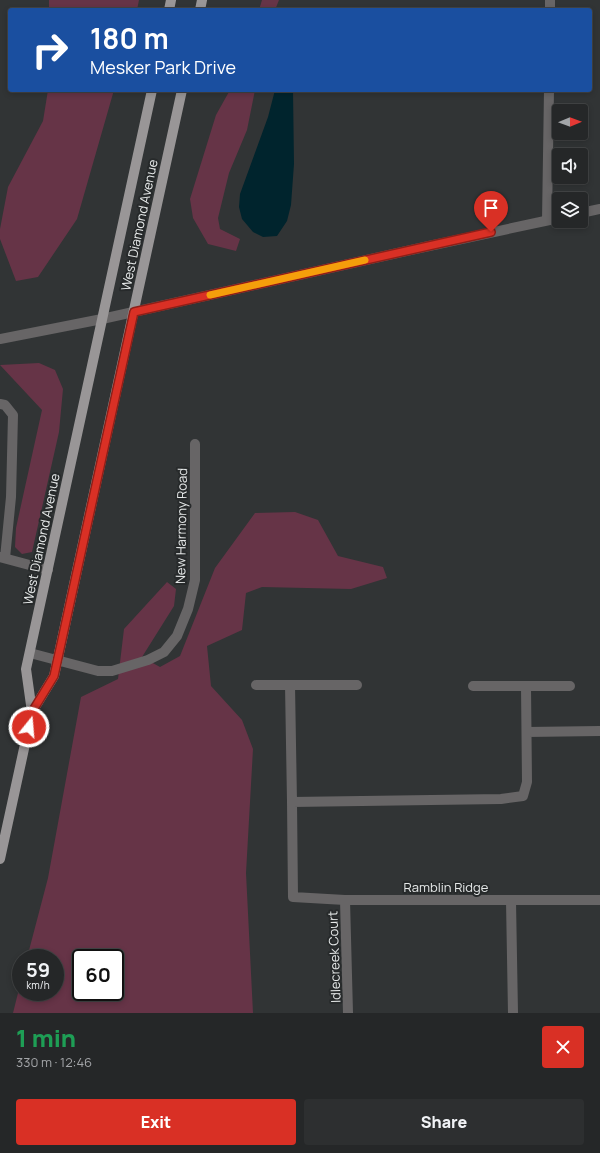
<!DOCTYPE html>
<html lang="en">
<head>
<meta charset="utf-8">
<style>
  :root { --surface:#252728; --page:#2d2f30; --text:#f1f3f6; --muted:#a3a5a8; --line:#424445; --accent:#d93025 }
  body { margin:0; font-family:Manrope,sans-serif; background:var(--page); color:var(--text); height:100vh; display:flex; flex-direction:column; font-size:15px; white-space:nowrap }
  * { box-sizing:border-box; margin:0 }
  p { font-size:13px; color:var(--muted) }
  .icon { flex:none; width:22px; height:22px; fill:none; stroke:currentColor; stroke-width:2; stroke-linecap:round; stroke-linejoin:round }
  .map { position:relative; height:1013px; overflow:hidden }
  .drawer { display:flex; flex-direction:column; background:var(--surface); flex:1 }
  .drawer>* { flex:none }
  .top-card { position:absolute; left:8px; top:8px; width:584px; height:84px; border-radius:4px; box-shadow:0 2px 6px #0003,0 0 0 1px var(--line); background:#1a4fa0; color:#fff; overflow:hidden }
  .needle { width:26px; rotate:89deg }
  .tools { position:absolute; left:552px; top:104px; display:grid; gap:8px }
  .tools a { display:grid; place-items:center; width:36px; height:36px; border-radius:4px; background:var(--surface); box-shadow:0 2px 6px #0003,0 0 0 1px var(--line); font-size:20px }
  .speed { position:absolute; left:12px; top:949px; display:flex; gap:8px; font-size:20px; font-weight:700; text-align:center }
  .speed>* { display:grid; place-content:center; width:52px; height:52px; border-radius:50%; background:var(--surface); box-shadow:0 2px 6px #0003,0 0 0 1px var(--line); line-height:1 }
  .speed small { font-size:10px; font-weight:400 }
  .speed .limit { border:2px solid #111; border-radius:6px; background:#fff; color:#111 }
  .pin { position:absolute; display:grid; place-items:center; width:34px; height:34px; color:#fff; margin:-41px -17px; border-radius:50% 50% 50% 0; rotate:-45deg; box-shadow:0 0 4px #0007 }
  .pin .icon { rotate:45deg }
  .me { position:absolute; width:44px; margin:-22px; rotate:17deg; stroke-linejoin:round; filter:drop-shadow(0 0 3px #0008) }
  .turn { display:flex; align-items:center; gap:14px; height:84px; padding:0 16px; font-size:18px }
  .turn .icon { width:52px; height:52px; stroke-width:2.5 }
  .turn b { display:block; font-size:28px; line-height:34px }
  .round { display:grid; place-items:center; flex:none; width:42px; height:42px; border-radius:4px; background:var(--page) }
  .summary { display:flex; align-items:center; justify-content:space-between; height:68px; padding:0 16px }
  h1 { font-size:24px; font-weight:800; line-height:30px; color:#1e9e55 }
  .button { display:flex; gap:8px; margin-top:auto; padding:8px 16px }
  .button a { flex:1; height:46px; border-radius:4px; background:var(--accent); color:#fff; font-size:16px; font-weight:800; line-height:46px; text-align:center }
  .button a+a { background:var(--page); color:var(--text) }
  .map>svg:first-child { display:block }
  .green { fill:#663447; fill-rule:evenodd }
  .water { fill:#00242d }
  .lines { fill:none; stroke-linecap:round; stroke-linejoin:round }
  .minor { stroke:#676566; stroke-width:10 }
  .major { stroke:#999697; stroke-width:10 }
  .route-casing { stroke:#8d1f18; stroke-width:10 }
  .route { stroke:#d93025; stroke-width:7 }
  .slow { stroke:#f59e0b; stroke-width:7 }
  .labels { text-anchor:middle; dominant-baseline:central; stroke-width:4; stroke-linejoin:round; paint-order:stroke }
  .street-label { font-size:13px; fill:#e6e9e9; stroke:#272a2b }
</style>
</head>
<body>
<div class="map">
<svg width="600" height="1013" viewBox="0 0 600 1013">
  <rect width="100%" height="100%" fill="#313435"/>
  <path class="green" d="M49,0H139L137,10H49Z
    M262,0H279L275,10H259Z
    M48,90H114L77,219L38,277L16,281L0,239V229L8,187L43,121Z
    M230,90H255L247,130L229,173L218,218L220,229L240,239L236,251L208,244L193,218L190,199L216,115Z
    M39,363L55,370L63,389L59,432L32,552L22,554L15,547L16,528L42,410L0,365Z
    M295,512L318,520L338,556L383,567L387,578L351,589L262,587L246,593L242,630L207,646L211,686L242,720L253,749L246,873L253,1013H13L21,981V992H55V958H27L48,878L81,697L118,679L124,629L167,582L176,589L174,606L142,657L160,667L180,656L215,568L255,513ZM81,958H115V992H81Z"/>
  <path class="water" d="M275,90H293L294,164L291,205L287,221L277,236L263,237L253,232L242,219L239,207L240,194L268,117Z"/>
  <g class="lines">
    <path class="minor" d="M550,10V0
      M581,213L600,209
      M547,220L549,90
      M0,339L102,319L429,246L559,218
      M0,404L5,405L13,415L11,497L5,558
      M0,557L48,570
      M30,653L98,671H112L148,660L164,652L177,636L188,609L195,580V444
      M256,685H290
      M357,685H290L292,802L501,799L523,796L527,782L526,686H570
      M473,686H526
      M527,732L600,731
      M292,802L293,897L345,900H600
      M345,900L348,1013
      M511,901L513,1013"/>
    <path class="major" d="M169,10L171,0
      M200,10L202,0
      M32,712L54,676L182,90
      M0,859L32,712L26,669L152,90"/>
  </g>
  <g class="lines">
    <g class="route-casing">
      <path id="route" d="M29,727L32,712L54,676L134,312L491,232"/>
    </g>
    <use href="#route" class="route"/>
    <path class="slow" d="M210,295L365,260"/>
  </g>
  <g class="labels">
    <g class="street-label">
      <text transform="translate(139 225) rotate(-78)">West Diamond Avenue</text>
      <text transform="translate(181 526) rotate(-89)">New Harmony Road</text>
      <text transform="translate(41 539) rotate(-78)">West Diamond Avenue</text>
      <text x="446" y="887">Ramblin Ridge</text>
      <text transform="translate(334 957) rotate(-92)">Idlecreek Court</text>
    </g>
  </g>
</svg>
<div class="tools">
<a><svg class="needle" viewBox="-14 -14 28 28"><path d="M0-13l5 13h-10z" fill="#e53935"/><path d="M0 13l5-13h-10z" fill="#a3a5a8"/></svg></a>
<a><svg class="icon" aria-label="sound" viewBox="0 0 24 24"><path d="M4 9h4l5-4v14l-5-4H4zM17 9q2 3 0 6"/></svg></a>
<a><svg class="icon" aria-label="layers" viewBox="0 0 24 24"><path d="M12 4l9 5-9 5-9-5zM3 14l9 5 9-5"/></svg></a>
</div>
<div class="speed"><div>59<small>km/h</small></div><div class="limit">60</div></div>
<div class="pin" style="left:491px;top:232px;background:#d93025"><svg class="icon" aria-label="arrive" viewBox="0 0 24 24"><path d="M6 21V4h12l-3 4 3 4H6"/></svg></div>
<svg class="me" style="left:29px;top:727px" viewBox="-20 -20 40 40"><circle r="17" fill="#d93025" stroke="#fff" stroke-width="3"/><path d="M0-11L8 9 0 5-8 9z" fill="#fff"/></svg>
<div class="top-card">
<div class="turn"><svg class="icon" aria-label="right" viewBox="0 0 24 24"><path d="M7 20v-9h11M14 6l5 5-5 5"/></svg><div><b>180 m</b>Mesker Park Drive</div></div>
</div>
</div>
<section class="drawer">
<div class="summary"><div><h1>1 min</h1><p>330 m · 12:46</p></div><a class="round" style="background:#d93025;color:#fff"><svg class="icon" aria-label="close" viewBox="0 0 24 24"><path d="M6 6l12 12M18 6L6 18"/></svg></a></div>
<div class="button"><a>Exit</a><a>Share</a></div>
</section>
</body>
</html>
